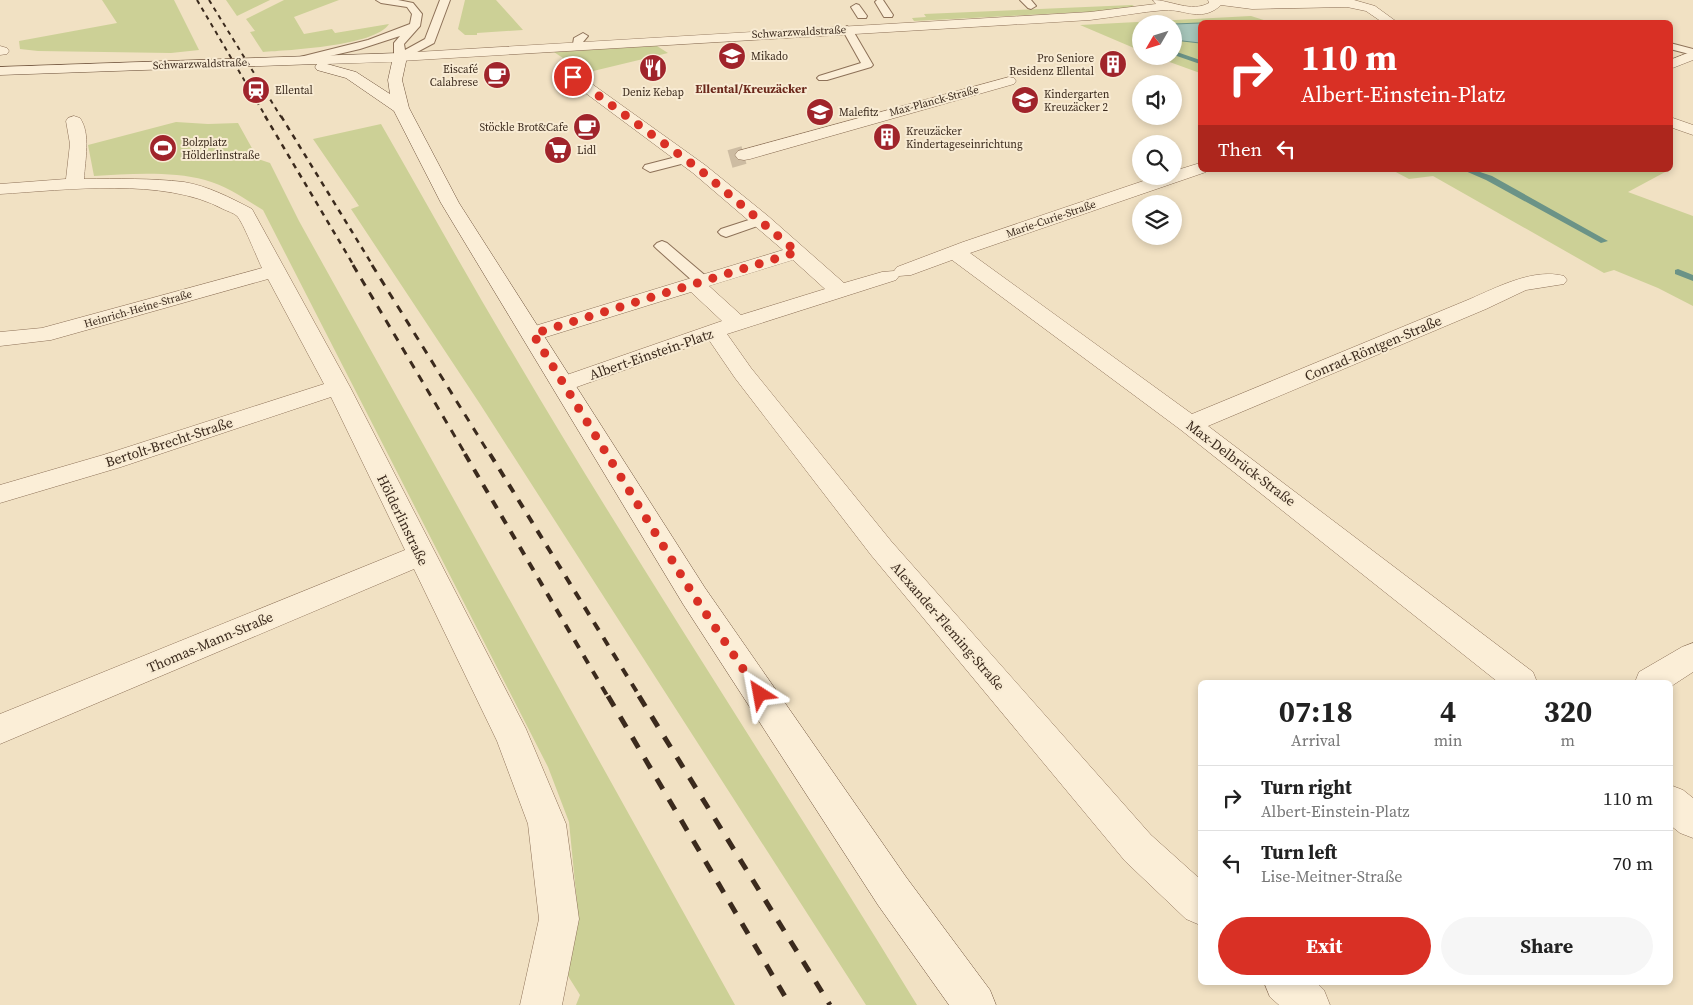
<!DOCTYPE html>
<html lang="en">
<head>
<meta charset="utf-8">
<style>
  :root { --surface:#fff; --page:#f6f6f6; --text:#222; --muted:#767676; --line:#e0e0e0; --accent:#d93025 }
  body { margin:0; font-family:"Source Serif 4",serif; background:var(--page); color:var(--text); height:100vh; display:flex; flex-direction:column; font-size:19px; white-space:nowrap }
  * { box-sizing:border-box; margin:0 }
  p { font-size:16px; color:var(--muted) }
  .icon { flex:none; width:28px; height:28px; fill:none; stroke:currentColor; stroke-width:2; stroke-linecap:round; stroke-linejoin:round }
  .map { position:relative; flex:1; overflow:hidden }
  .drawer { position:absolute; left:1198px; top:680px; width:475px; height:305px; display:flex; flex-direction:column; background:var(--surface); border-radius:8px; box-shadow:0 2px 8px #0003 }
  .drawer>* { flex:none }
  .top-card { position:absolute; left:1198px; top:20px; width:475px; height:152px; border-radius:8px; box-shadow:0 2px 8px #0003; background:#d93025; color:#fff; overflow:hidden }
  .needle { width:32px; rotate:231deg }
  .buttons { position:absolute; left:1132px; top:15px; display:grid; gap:10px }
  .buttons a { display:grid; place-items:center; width:50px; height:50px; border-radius:50%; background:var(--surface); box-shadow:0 2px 8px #0003; font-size:25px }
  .pin { position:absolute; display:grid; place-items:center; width:42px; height:42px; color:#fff; margin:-21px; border:2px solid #fff; border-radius:50%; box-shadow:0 1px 5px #0007 }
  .me { position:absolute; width:55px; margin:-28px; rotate:326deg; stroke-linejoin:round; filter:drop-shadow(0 0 4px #0008) }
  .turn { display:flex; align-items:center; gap:18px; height:105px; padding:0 20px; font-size:22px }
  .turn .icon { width:65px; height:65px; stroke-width:2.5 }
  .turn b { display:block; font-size:35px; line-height:42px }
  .then { display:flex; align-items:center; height:48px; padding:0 20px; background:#0003; gap:10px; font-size:19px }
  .eta { display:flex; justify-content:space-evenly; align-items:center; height:85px; text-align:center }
  .eta b { font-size:30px; font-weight:700; line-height:35px }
  .primary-button { display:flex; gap:10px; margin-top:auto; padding:10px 20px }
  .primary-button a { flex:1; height:58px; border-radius:30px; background:var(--accent); color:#fff; font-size:20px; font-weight:700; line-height:58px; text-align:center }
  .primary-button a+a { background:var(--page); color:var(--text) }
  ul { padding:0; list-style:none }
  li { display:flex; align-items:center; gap:15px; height:65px; padding:0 20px; border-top:1px solid var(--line) }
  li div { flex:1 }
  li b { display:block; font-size:19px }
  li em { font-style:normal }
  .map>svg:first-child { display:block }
  .green { fill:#ccd096 }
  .water { fill:#a5c4b9; stroke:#6b9387 }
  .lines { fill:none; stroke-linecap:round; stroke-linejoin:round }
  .stream { fill:#6b9387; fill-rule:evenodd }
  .street-tunnel { stroke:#cdbca2; stroke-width:18; stroke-dasharray:18 9; stroke-linecap:butt }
  .lane-casing { stroke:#8d7158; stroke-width:2 }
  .street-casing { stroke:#8d7158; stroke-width:1 }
  .secondary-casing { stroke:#6e523b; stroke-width:1 }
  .lane { fill:#fbeed7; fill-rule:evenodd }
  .street { fill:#fbeed7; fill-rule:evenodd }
  .secondary { fill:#fbeed7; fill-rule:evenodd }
  .rail-far4 { stroke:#3b2a1d; stroke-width:2; stroke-dasharray:4.5 4.5; stroke-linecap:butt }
  .rail-far3 { stroke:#3b2a1d; stroke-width:2.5; stroke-dasharray:5.5 5.5; stroke-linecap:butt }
  .rail-far2 { stroke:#3b2a1d; stroke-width:3; stroke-dasharray:8 8; stroke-linecap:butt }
  .rail-far1 { stroke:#3b2a1d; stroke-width:4; stroke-dasharray:9 9; stroke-linecap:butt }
  .rail { stroke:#3b2a1d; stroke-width:5; stroke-dasharray:12 12; stroke-linecap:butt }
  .route { stroke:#d93025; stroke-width:9; stroke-dasharray:0 16.2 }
  .labels { text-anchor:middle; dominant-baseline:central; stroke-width:4; stroke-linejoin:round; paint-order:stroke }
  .far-street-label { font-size:11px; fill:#3b2a1d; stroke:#f8ebd3 }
  .far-poi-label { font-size:11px; fill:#3b2a1d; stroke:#f8ebd3; text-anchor:start }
  .far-neighbourhood-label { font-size:12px; font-weight:bold; fill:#6b271a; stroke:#f8ebd3 }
  .street-label { font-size:14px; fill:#3b2a1d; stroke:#f8ebd3 }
</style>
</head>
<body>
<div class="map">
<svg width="1693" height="1005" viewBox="0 0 1693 1005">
  <rect width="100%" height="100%" fill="#f1e1c3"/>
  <path class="green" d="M102,0H174L199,50L171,53L38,51L20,49L19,41L117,23Z
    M226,0H270L237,16Z
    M284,0H339L294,17L304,34L332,29L335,33L389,24C375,46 289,50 263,52L250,32L255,31L246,19Z
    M465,0H496L523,30L477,33V35H465L458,29Z
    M1132,5L1138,8L1088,13L1084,12L914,21L912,18L926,17L924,14Z
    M1251,16L1270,22H1200V73L1153,56H1174V24H1141V51L1080,25Z
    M657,46L668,53L585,73L554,52Z
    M176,122L208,124L238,123L258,159L270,163L299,221L735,1005H576L580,995L568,976L577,903L569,822L548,767L263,210C245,199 227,186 205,180C171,171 128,174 94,176L88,145Z
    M381,124C427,204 471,284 518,362C646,579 786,790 917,1005H866L480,404L351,209L359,206L313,139Z
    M1392,170L1667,171L1628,192L1693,216V306L1658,288L1614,270L1604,273L1433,176L1409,179Z"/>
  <path class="water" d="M1200,23V43L1174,40V24Z"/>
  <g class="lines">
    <path class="stream" d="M1174,51L1200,60V64L1174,55Z
      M1463,170H1474L1492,176L1608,241L1601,243L1486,180Z
      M1678,269L1693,275V281L1675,274V270Z"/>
    <path class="street-tunnel" d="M730,159L744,155"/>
    <g class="lane-casing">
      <path id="lane" d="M376,0H398L413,3L422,14L420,26L404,44L405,50L425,39L440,0H450L434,43L404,59L400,60L394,57V43L400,36L360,49L296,64L292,63L290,61L292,59L368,40L410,24L412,14L407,7L381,3Z
        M877,0H883L893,15L892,17H884L875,2Z
        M1020,0H1031L1036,6L1031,9L1028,8Z
        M856,4L859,5L867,16L866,18H858L851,7Z
        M847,26L852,29L873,65L871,67L827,80H819L817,78L819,76L861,63L842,29Z
        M583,33L588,36L583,42L588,46L583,49L573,44L574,38Z
        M1670,43L1693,49V55L1670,49Z
        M684,155L689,156L691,159L689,162L650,172L643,168L645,165Z
        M761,216L766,217L768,220L766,223L726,237L721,235L718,232L721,229Z
        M662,241L667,243L707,277L709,280L707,283H695L657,249L654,246L657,243Z"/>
    </g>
    <g class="street-casing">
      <path id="street" d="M1153,0C1171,0 1191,13 1209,3L1208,0H1354L1375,6L1397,22H1382L1366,11L1347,7L1252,9L1221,5C1202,23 1184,9 1165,10C1140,12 1115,17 1090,20L400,61L395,60L393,57L395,54L400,53L1090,12L1156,4Z
        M0,46L7,48L9,51L7,54L0,55Z
        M1693,51V60L1670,69V60Z
        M573,73L578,74L705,165L768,216L844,283L882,272L894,271L897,267L963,242L1158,176H1174V171L1200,163V170H1207L1206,172L970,253L1192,414L1470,299C1498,287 1533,268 1564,276L1567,280L1564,284L1526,290L1486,309L1208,426L1533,672L1537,682H1498L1181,430L952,260L911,275L899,276L896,280L727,334L751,368L891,541L1151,835L1200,879V925L1186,919L1125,861L871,555L735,378L709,340L571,389L563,391L555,389L551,384L555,379L722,321L691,292L533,341L525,339L522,334L525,329L783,250L693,173L568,80L566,77L568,74ZM793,260L825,289L741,315L709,286Z
        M1009,77L1014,78L1016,81L1014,84L750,159L744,160L738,159L735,155L738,151Z
        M74,116L80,118C91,134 85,160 84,179C118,179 151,178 184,182C208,186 231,198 252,209L350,387L526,729L566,824L579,919L562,1005H520L539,919L528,824L497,741L414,569L0,744V714L405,550L331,397L121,467L0,503V485L103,455L324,384L268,279L51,340L0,346V332L42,328L262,268C257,258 243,222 237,216C234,213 227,211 223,209C164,177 66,190 0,194V184L66,179L70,144L66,121L68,118Z
        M1670,117L1693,125V135L1670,127Z
        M1693,643V672L1670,687V682H1635L1639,672L1682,647Z
        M1670,785L1683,790L1693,798V838L1680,833L1670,825Z
        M1264,982H1316L1324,990L1330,1005H1279L1270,997Z"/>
    </g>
    <g class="secondary-casing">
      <path id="secondary" d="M400,53L405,54L407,57L402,80L409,108L459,203L705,588L906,877L990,990L996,1005H949L878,905L683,604L441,203L394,111L346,78L317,70L315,67L317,64L0,75V67ZM392,62L388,80L390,94L356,72L327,64Z"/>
    </g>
    <use href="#lane" class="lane"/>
    <use href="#street" class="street"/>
    <use href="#secondary" class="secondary"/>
    <path class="rail-far4" d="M197,0L266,117
      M209,0L281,117"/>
    <path class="rail-far3" d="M265,116L354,266
      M281,116L373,266"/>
    <path class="rail-far2" d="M353,265L466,455
      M372,265L490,455"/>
    <path class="rail-far1" d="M465,454L608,697
      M490,454L640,697"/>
    <path class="rail" d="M608,696L790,1005
      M639,696L830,1005"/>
  </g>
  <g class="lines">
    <path class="route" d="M573,77L699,169L797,252L533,334L694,596L760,694"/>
  </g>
  <defs>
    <g id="school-disc" transform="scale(1.4375)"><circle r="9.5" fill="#a0242b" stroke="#f8ebd3"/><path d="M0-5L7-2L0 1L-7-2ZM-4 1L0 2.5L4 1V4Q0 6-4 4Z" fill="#fff"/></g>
    <g id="building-disc" transform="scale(1.4375)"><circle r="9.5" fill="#a0242b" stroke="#f8ebd3"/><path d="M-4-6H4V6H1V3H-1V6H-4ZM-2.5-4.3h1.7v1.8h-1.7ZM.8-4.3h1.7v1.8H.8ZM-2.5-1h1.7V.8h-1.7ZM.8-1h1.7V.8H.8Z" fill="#fff"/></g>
    <g id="restaurant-disc" transform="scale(1.4375)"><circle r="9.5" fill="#a0242b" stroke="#f8ebd3"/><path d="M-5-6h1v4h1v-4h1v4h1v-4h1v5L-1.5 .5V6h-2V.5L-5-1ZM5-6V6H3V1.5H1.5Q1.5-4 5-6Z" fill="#fff"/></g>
    <g id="cafe-disc" transform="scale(1.4375)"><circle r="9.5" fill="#a0242b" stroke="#f8ebd3"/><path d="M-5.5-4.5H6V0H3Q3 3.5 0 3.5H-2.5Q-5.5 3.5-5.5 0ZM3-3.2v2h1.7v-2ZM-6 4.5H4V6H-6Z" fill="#fff"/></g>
    <g id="station-disc" transform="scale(1.4375)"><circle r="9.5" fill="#a0242b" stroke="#f8ebd3"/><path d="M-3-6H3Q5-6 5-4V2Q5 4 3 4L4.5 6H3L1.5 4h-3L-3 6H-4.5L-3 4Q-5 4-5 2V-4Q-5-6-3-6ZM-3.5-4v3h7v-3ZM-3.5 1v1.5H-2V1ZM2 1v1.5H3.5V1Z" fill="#fff"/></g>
    <g id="stadium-disc" transform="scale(1.4375)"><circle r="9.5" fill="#a0242b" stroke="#f8ebd3"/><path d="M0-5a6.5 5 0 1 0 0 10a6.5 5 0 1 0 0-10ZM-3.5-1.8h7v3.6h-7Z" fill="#fff"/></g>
    <g id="supermarket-disc" transform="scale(1.4375)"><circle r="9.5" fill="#a0242b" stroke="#f8ebd3"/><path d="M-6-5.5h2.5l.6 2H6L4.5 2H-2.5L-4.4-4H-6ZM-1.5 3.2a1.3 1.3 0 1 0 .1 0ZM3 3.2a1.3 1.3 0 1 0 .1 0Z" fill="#fff"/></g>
  </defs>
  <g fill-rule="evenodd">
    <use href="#school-disc" x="732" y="56"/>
    <use href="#building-disc" x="1113" y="64"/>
    <use href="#restaurant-disc" x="653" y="68"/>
    <use href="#cafe-disc" x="497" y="75"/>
    <use href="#station-disc" x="256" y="90"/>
    <use href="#school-disc" x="1025" y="100"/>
    <use href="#school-disc" x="820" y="112"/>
    <use href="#cafe-disc" x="587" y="127"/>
    <use href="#building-disc" x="887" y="137"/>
    <use href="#stadium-disc" x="163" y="148"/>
    <use href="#supermarket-disc" x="558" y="150"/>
  </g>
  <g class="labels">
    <g class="far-street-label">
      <text transform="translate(799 32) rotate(-3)">Schwarzwaldstraße</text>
      <text transform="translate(200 64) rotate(-2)">Schwarzwaldstraße</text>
      <text transform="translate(934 101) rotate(-15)">Max-Planck-Straße</text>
      <text transform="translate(1051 219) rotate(-19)">Marie-Curie-Straße</text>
      <text transform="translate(138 309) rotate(-16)">Heinrich-Heine-Straße</text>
    </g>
    <g class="far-poi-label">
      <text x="751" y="56">Mikado</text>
      <text x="1094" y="58" text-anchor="end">Pro Seniore<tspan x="1094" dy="13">Residenz Ellental</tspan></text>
      <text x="478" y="69" text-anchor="end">Eiscafé<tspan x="478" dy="13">Calabrese</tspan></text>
      <text x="275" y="90">Ellental</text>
      <text x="653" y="92" text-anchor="middle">Deniz Kebap</text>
      <text x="1044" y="94">Kindergarten<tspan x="1044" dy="13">Kreuzäcker 2</tspan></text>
      <text x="839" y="112">Malefitz</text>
      <text x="568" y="127" text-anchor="end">Stöckle Brot&amp;Cafe</text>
      <text x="906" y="131">Kreuzäcker<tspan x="906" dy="13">Kindertageseinrichtung</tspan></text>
      <text x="182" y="142">Bolzplatz<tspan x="182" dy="13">Hölderlinstraße</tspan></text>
      <text x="577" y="150">Lidl</text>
    </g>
    <g class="far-neighbourhood-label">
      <text x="751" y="89">Ellental/Kreuzäcker</text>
    </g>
    <g class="street-label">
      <text transform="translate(1373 348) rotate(-23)">Conrad-Röntgen-Straße</text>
      <text transform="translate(651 354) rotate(-19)">Albert-Einstein-Platz</text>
      <text transform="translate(169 442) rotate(-18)">Bertolt-Brecht-Straße</text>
      <text transform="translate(1241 463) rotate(37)">Max-Delbrück-Straße</text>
      <text transform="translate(403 520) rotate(64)">Hölderlinstraße</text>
      <text transform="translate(948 626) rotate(49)">Alexander-Fleming-Straße</text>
      <text transform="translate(210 642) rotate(-23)">Thomas-Mann-Straße</text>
    </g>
  </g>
</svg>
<div class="buttons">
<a><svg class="needle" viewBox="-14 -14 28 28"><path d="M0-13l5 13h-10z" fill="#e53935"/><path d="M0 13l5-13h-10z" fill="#767676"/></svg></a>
<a><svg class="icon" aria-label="sound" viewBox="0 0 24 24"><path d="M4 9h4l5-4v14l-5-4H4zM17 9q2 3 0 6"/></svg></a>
<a><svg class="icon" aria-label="search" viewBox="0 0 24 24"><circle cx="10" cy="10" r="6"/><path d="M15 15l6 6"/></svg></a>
<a><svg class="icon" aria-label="layers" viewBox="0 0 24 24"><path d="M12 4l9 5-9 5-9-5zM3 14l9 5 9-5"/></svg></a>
</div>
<div class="pin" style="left:573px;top:77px;background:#d93025"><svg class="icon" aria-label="arrive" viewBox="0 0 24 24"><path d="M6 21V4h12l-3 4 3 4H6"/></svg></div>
<svg class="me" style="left:760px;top:694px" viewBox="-20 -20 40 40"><path d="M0-17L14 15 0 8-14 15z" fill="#d93025" stroke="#fff" stroke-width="4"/></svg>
<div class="top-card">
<div class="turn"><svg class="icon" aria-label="right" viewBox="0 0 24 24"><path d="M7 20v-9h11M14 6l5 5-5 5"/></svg><div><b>110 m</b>Albert-Einstein-Platz</div></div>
<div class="then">Then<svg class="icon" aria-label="left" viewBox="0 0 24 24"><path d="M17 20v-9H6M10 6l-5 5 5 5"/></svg></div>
</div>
<section class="drawer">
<div class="eta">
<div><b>07:18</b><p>Arrival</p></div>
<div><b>4</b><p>min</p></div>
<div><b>320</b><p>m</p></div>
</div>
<ul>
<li><svg class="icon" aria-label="right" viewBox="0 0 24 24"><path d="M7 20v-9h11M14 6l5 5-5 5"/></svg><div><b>Turn right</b><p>Albert-Einstein-Platz</p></div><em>110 m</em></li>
<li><svg class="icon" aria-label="left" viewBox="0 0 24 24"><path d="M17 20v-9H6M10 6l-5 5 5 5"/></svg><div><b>Turn left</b><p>Lise-Meitner-Straße</p></div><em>70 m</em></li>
</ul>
<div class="primary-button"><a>Exit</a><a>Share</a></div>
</section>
</div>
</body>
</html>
